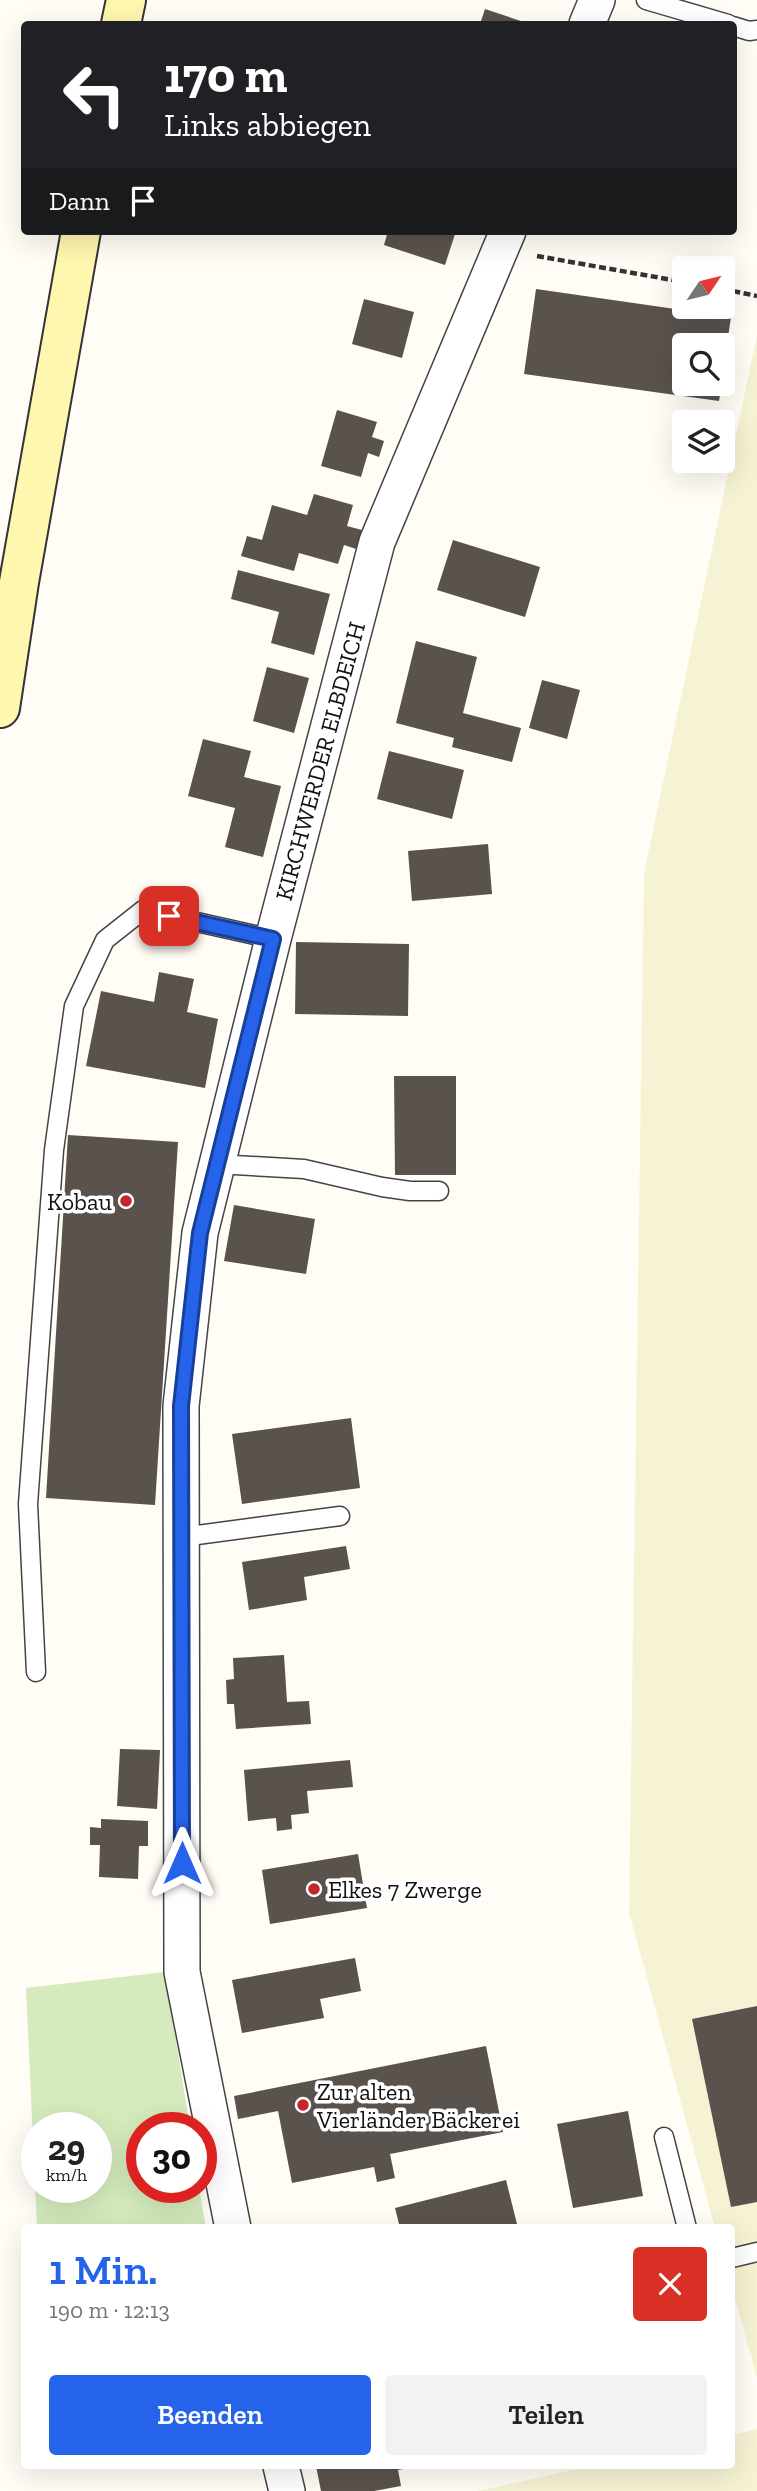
<!DOCTYPE html>
<html lang="de">
<head>
<meta charset="utf-8">
<style>
  :root { --surface:#fff; --page:#f2f2f2; --text:#222; --muted:#767676; --accent:#2563eb }
  body { margin:0; font-family:"Zilla Slab",serif; background:var(--page); color:var(--text); height:100vh; display:flex; flex-direction:column; font-size:26px; white-space:nowrap }
  * { box-sizing:border-box; margin:0 }
  p { font-size:23px; color:var(--muted) }
  .icon { flex:none; width:38px; height:38px; fill:none; stroke:currentColor; stroke-width:2; stroke-linecap:round; stroke-linejoin:round }
  .map { position:relative; flex:1; overflow:hidden }
  .drawer { position:absolute; left:21px; top:2224px; width:714px; height:245px; display:flex; flex-direction:column; background:var(--surface); border-radius:7px; box-shadow:0 7px 28px #0002 }
  .drawer>* { flex:none }
  .hud { position:absolute; left:21px; top:21px; width:716px; height:214px; border-radius:7px; box-shadow:0 7px 28px #0002; background:#202124; color:#fff; overflow:hidden }
  .needle { width:46px; rotate:55deg }
  .tools { position:absolute; left:672px; top:256px; display:grid; gap:14px }
  .tools a { display:grid; place-items:center; width:63px; height:63px; border-radius:7px; background:var(--surface); box-shadow:0 7px 28px #0002; font-size:35px }
  .speed { position:absolute; left:21px; top:2112px; display:flex; gap:14px; font-size:35px; font-weight:700; text-align:center }
  .speed>* { display:grid; place-content:center; width:91px; height:91px; border-radius:50%; background:var(--surface); box-shadow:0 7px 28px #0002; line-height:1 }
  .speed small { font-size:18px; font-weight:400 }
  .speed .limit { border:10px solid #d22; background:#fff; color:#111 }
  .pin { position:absolute; display:grid; place-items:center; width:60px; height:60px; color:#fff; margin:-30px; border-radius:14px; box-shadow:0 4px 10px #0006 }
  .me { position:absolute; width:77px; margin:-38px; rotate:0deg; stroke-linejoin:round; filter:drop-shadow(0 0 5px #0008) }
  .turn { display:flex; align-items:center; gap:24px; height:147px; padding:0 28px; font-size:32px }
  .turn .icon { width:91px; height:91px; stroke-width:2.5 }
  .turn b { display:block; font-size:49px; line-height:60px }
  .then { display:flex; align-items:center; height:66px; padding:0 28px; background:#0003; gap:14px; font-size:26px }
  .round { display:grid; place-items:center; flex:none; width:74px; height:74px; border-radius:7px; background:var(--page) }
  .head { display:flex; align-items:center; justify-content:space-between; height:119px; padding:0 28px }
  h1 { font-size:42px; font-weight:600; line-height:52px; color:var(--accent) }
  .button { display:flex; gap:14px; margin-top:auto; padding:14px 28px }
  .button a { flex:1; height:80px; border-radius:7px; background:var(--accent); color:#fff; font-size:28px; font-weight:600; line-height:80px; text-align:center }
  .button a+a { background:var(--page); color:var(--text) }
  .map>svg:first-child { display:block }
  .farmland { fill:#f6f3d4 }
  .green { fill:#d5ebbd; fill-rule:evenodd }
  .building { fill:#5a524d }
  .lines { fill:none; stroke-linecap:round; stroke-linejoin:round }
  .lane-casing { stroke:#444; stroke-width:21 }
  .street-casing { stroke:#444; stroke-width:38 }
  .secondary-casing { stroke:#333; stroke-width:42 }
  .path { stroke:#333; stroke-width:4.5; stroke-dasharray:7 3.5; stroke-linecap:butt }
  .lane { stroke:#fff; stroke-width:18 }
  .street { stroke:#fff; stroke-width:35 }
  .secondary { stroke:#fff6b0; stroke-width:38 }
  .route-casing { stroke:#184099; stroke-width:18 }
  .route { stroke:#2563eb; stroke-width:12 }
  .poi-dot { fill:#c4262e; stroke:#fff; stroke-width:2.5 }
  .labels { text-anchor:middle; dominant-baseline:central; stroke-width:7; stroke-linejoin:round; paint-order:stroke }
  .street-label { font-size:24px; fill:#111; stroke:#fff }
  .poi-label { font-size:24px; fill:#111; stroke:#fff; text-anchor:start }
</style>
</head>
<body>
<div class="map">
<svg width="757" height="2491" viewBox="0 0 757 2491">
  <rect width="100%" height="100%" fill="#fffdf5"/>
  <path class="farmland" d="M757,335V2378L732,2287V2228H715L629,1912L644,873Z
    M757,2429V2491H478L591,2466H732V2435Z"/>
  <path class="green" d="M165,1972L190,2128H142V2188H199L206,2228H37L26,1988ZM37,2128H96V2188H37Z"/>
  <path class="building" d="M485,9L530,24H480Z
    M388,231H456L445,265L384,245Z
    M536,289L731,317L724,364L723,345H684V383H722L719,401L524,374Z
    M364,299L414,312L402,358L352,344Z
    M337,410L377,422L372,437L384,441L379,457L368,453L361,477L321,466Z
    M314,494L353,505L347,526L362,530L356,549L344,545L338,564L299,553L294,571L241,556L247,536L262,540L272,505L307,515Z
    M453,540L540,567L525,617L437,590Z
    M238,570L330,594L314,655L271,643L279,612L231,599Z
    M416,641L477,657L463,713L521,728L512,762L452,747L454,738L396,723Z
    M267,667L309,678L294,733L253,721Z
    M542,680L580,690L567,739L529,728Z
    M203,739L251,751L244,777L281,786L263,857L225,847L235,808L188,796Z
    M389,751L464,770L452,819L377,799Z
    M488,844L492,894L412,901L408,851Z
    M296,942L409,944L408,1016L295,1014Z
    M159,972L194,979L187,1012L218,1019L205,1088L86,1066L101,991L154,1002Z
    M394,1076H456V1175H395Z
    M68,1135L178,1142L155,1505L46,1498Z
    M234,1205L315,1219L306,1274L224,1261Z
    M351,1418L360,1488L242,1504L232,1434Z
    M346,1546L350,1569L304,1577L307,1600L249,1610L242,1562Z
    M284,1655L287,1702L309,1701L311,1724L236,1729L234,1704H227L226,1680L234,1679L233,1658Z
    M120,1749L160,1750L157,1809L117,1806Z
    M350,1760L353,1787L307,1791L309,1813L291,1815L292,1829L277,1831L276,1818L248,1821L244,1770Z
    M101,1819L148,1821V1846H139L138,1879L99,1877L100,1845H90V1827L101,1828Z
    M358,1854L367,1908L270,1924L262,1870Z
    M355,1958L361,1991L320,1999L324,2018L242,2033L232,1980Z
    M757,2006V2202L731,2207L692,2019Z
    M486,2046L503,2132L390,2154L395,2178L377,2182L374,2167L292,2183L278,2111L238,2119L234,2096Z
    M628,2111L643,2196L573,2208L557,2124Z
    M506,2180L518,2228H400L395,2208Z
    M316,2466H413V2467L398,2470L401,2486L374,2491H321Z"/>
  <g class="lines">
    <g class="lane-casing">
      <path id="lane" d="M646,0L728,24
        M733,26L749,31L757,30
        M217,1164L304,1169L382,1187L410,1191H439
        M182,1537L340,1516
        M36,1672L28,1504L54,1150L74,1006L105,940L143,910L273,939
        M664,2137L687,2228
        M732,2258L757,2252"/>
    </g>
    <g class="street-casing">
      <path id="street" d="M587,24L597,0
        M233,2228L182,1972L181,1406L200,1233L273,939L377,542L508,231
        M281,2466L287,2491"/>
    </g>
    <g class="secondary-casing">
      <path id="secondary" d="M121,24L126,0
        M0,708L19,582L81,231"/>
    </g>
    <path class="path" d="M537,256L684,282
      M723,289L757,296"/>
    <use href="#lane" class="lane"/>
    <use href="#street" class="street"/>
    <use href="#secondary" class="secondary"/>
  </g>
  <g class="lines">
    <g class="route-casing">
      <path id="route" d="M169,916L273,939L200,1233L181,1406L182,1863"/>
    </g>
    <use href="#route" class="route"/>
  </g>
  <g class="poi-dot">
    <circle cx="126" cy="1201" r="7"/>
    <circle cx="314" cy="1889" r="7"/>
    <circle cx="303" cy="2105" r="7"/>
  </g>
  <g class="labels">
    <g class="street-label">
      <text transform="translate(320 761) rotate(-75)">KIRCHWERDER ELBDEICH</text>
    </g>
    <g class="poi-label">
      <text x="112" y="1201" text-anchor="end">Kobau</text>
      <text x="328" y="1889">Elkes 7 Zwerge</text>
      <text x="317" y="2091">Zur alten<tspan x="317" dy="28">Vierländer Bäckerei</tspan></text>
    </g>
  </g>
</svg>
<div class="tools">
<a><svg class="needle" viewBox="-14 -14 28 28"><path d="M0-13l5 13h-10z" fill="#e53935"/><path d="M0 13l5-13h-10z" fill="#767676"/></svg></a>
<a><svg class="icon" aria-label="search" viewBox="0 0 24 24"><circle cx="10" cy="10" r="6"/><path d="M15 15l6 6"/></svg></a>
<a><svg class="icon" aria-label="layers" viewBox="0 0 24 24"><path d="M12 4l9 5-9 5-9-5zM3 14l9 5 9-5"/></svg></a>
</div>
<div class="speed"><div>29<small>km/h</small></div><div class="limit">30</div></div>
<div class="pin" style="left:169px;top:916px;background:#d93025"><svg class="icon" aria-label="arrive" viewBox="0 0 24 24"><path d="M6 21V4h12l-3 4 3 4H6"/></svg></div>
<svg class="me" style="left:182px;top:1863px" viewBox="-20 -20 40 40"><path d="M0-17L14 15 0 8-14 15z" fill="#2563eb" stroke="#fff" stroke-width="4"/></svg>
<div class="hud">
<div class="turn"><svg class="icon" aria-label="left" viewBox="0 0 24 24"><path d="M17 20v-9H6M10 6l-5 5 5 5"/></svg><div><b>170 m</b>Links abbiegen</div></div>
<div class="then">Dann<svg class="icon" aria-label="arrive" viewBox="0 0 24 24"><path d="M6 21V4h12l-3 4 3 4H6"/></svg></div>
</div>
<section class="drawer">
<div class="head"><div><h1>1 Min.</h1><p>190 m · 12:13</p></div><a class="round" style="background:#d93025;color:#fff"><svg class="icon" aria-label="close" viewBox="0 0 24 24"><path d="M6 6l12 12M18 6L6 18"/></svg></a></div>
<div class="button"><a>Beenden</a><a>Teilen</a></div>
</section>
</div>
</body>
</html>
